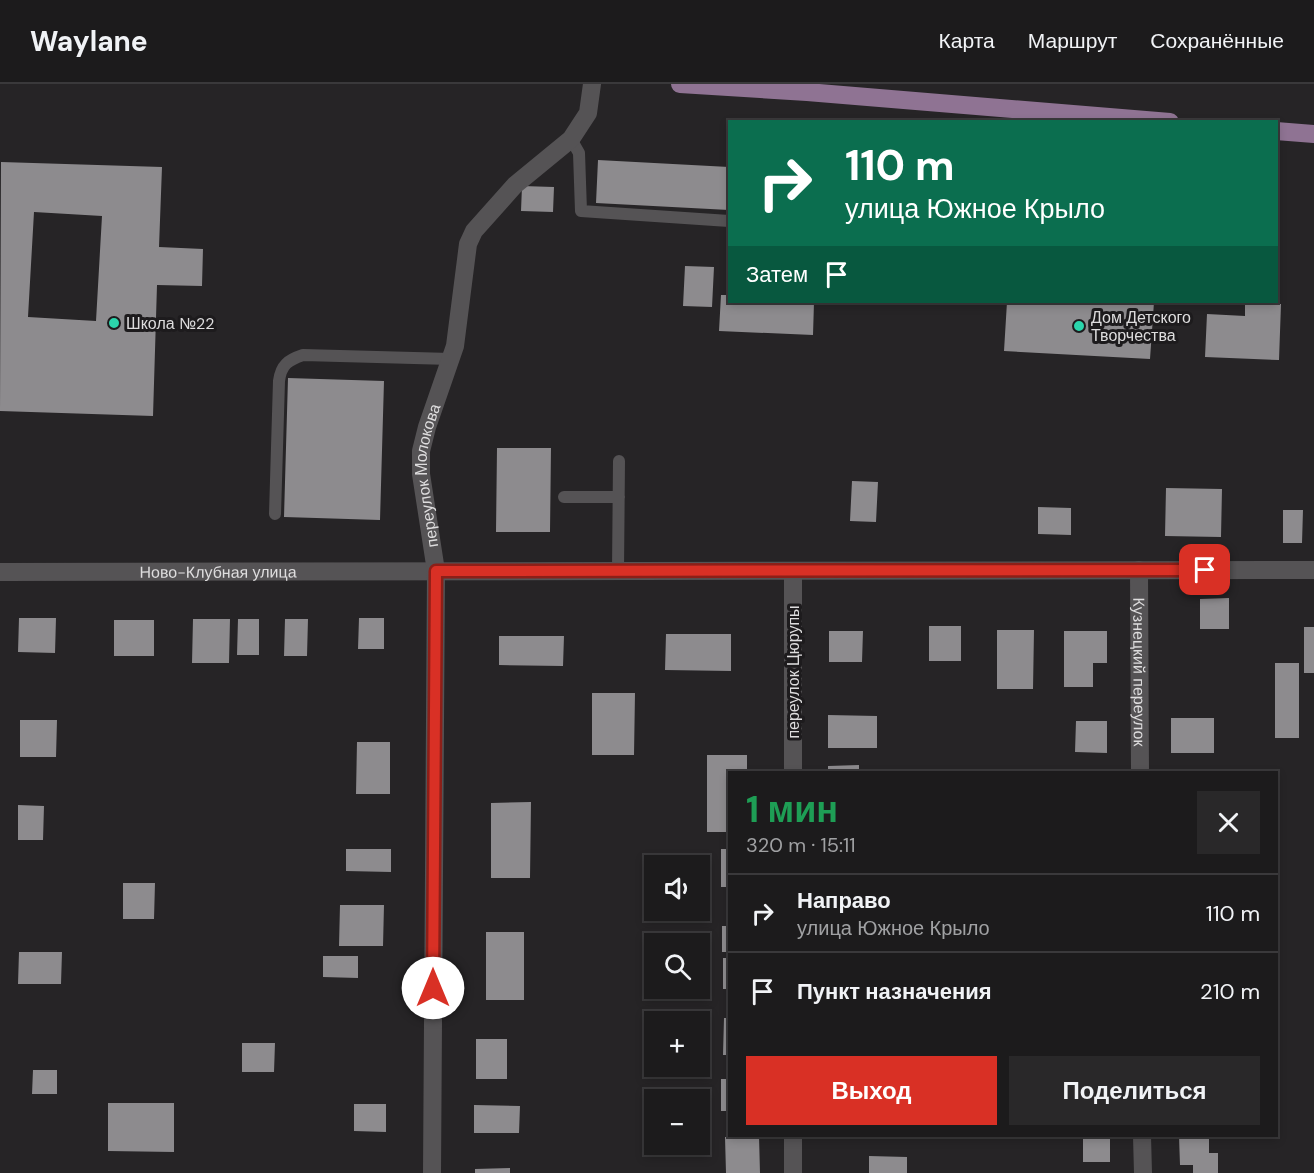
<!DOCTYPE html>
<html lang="ru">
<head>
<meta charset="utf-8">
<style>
  :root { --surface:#1c1b1c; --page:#292829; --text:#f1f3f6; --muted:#a0a1a3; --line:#3a393b; --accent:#d93025 }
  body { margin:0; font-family:"DM Sans",sans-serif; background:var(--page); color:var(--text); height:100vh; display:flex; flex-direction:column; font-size:22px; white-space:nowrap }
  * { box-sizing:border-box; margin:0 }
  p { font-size:20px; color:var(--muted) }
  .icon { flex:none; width:33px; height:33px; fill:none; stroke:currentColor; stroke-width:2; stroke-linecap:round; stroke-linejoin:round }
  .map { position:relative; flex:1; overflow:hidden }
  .drawer { position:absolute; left:728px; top:687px; width:550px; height:366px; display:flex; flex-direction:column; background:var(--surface); border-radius:0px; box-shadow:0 3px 9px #0003,0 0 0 2px var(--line) }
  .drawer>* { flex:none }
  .banner { position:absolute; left:728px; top:36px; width:550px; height:183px; border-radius:0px; box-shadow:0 3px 9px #0003,0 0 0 2px var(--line); background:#0b6e4f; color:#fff; overflow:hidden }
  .buttons { position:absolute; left:644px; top:771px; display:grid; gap:12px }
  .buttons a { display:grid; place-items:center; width:66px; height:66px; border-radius:0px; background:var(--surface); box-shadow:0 3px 9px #0003,0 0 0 2px var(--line); font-size:30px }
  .pin { position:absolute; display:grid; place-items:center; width:51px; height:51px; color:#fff; margin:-26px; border-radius:12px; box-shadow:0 3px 9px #0006 }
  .me { position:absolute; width:66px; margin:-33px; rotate:0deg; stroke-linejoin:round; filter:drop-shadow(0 0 4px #0008) }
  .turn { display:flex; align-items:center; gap:21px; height:126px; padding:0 18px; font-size:27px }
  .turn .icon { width:78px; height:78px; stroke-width:2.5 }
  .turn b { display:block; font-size:42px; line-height:51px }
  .then { display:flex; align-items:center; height:57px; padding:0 18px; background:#0003; gap:12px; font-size:22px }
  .round { display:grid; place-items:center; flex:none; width:63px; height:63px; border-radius:0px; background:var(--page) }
  .summary { display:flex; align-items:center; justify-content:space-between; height:102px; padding:0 18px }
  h1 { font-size:36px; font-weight:700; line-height:45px; color:#1e9e55 }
  .cta { display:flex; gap:12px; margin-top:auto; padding:12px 18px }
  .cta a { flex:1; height:69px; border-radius:0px; background:var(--accent); color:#fff; font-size:24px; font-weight:700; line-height:69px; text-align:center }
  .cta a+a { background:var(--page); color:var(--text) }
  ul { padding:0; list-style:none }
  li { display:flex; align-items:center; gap:18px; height:78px; padding:0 18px; border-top:2px solid var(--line) }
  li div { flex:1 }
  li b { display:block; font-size:22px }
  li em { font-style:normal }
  header { display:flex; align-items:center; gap:36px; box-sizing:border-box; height:84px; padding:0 30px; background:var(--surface); border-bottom:2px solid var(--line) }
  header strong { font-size:28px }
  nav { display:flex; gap:33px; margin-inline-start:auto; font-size:21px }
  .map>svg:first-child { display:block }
  .building { fill:#8d8b8e; fill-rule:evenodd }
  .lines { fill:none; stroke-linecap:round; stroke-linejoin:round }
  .lane { stroke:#555355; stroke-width:12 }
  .street { stroke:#555355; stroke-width:18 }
  .primary { stroke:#8f7393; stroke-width:18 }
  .route-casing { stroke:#8d1f18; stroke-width:15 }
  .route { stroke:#d93025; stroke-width:10 }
  .poi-dot { fill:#2bd5ac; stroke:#1d1b1d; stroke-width:2 }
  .labels { text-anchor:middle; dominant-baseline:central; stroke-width:6; stroke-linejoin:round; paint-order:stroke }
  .poi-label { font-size:16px; fill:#deddde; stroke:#1d1b1d; text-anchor:start }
  .street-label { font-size:16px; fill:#deddde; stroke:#1d1b1d }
</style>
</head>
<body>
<header>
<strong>Waylane</strong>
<nav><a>Карта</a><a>Маршрут</a><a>Сохранённые</a></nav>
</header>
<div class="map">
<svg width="1314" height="1089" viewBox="0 0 1314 1089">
  <rect width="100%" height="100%" fill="#262426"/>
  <path class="building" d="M598,76L729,83V126L596,119Z
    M1,78L162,83L159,163L203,165L202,202L157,201L153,332L0,327ZM34,128L102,132L96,237L28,233Z
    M522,102L554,103L553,128L521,127Z
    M685,182L714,183L712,223L683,222Z
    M721,211H729V218H814L813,251L719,247Z
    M1007,218H1154L1150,275L1004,267Z
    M1245,218L1281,220L1279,276L1205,273L1207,230L1245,232Z
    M288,294L384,297L380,436L284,433Z
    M497,364H551L550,448H496Z
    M852,397L878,398L876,438L850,437Z
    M1166,404L1222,405L1221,453L1165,452Z
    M1038,423L1071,424V451L1038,450Z
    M1283,426H1303L1302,459H1283Z
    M1229,514V545H1200V515Z
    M19,534H56L55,569L18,568Z
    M359,534H384V565H358Z
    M193,535H230L229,579H192Z
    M238,535H259V571H237Z
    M285,535H308L307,572H284Z
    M114,536H154V572H114Z
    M929,542H961V577H929Z
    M1304,543H1314V589H1304Z
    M997,546H1034L1033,605H997Z
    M829,547H863L862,578H829Z
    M1064,547H1107V579H1093V603H1064Z
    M666,550H731V587L665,586Z
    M499,552H564L563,582L499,581Z
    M1275,579H1299V654H1275Z
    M592,609H635L634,671H592Z
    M828,631L877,632V664H828Z
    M1171,634H1214V669H1171Z
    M20,636H57L56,673H20Z
    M1076,637H1107V669L1075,668Z
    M357,658H390V710H356Z
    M707,671H747V688H729V748H707Z
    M859,681V688H828V682Z
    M531,718L530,794H491V719Z
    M18,721L44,722L43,756H18Z
    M346,765H391V788L346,787Z
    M721,765H729V803H721Z
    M123,799H155L154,835H123Z
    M340,821H384L383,862H339Z
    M722,842H729V868H722Z
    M486,848H524V916H486Z
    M19,868H62L61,900H18Z
    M323,872H358V894L323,893Z
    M723,874H729V905H723Z
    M724,934H729V971H723Z
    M476,955H507V995H476Z
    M242,959H275L274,988H242Z
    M33,986H57V1010H32Z
    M721,995H729V1027H721Z
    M108,1019H174V1068L108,1067Z
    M354,1020H386V1048L354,1047Z
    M474,1021L520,1022L519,1049H474Z
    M759,1052L760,1089H726L725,1053Z
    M1179,1052H1209V1069H1218V1089H1193V1081H1180Z
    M1083,1055H1110V1078H1083Z
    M869,1072L907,1073V1089H869Z
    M510,1084V1089H475V1085Z"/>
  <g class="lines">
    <path class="lane" d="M571,55L579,69L581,127L729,137
      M564,413H619
      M275,430L279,297C281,281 288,276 303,271L451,275
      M618,487L619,377"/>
    <g class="street">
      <path id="s1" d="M1139,486L1140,688"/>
      <path d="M793,487V688"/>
      <path id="s2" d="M0,488L1314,486"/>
      <path d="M793,1052V1089"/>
      <path d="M1142,1052L1143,1089"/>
      <path id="s3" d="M432,1089L436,487L421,390V367L427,343L455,262L468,160L474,147L515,101L571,55L588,29L592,0"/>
    </g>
    <path class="primary" d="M680,0L807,8L1170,38
      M1276,47L1314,50"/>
  </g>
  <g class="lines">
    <g class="route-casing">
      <path id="route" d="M433,904L436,487L1205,486"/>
    </g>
    <use href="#route" class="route"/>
  </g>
  <g class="poi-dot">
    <circle cx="114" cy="239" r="6"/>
    <circle cx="1079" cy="242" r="6"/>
  </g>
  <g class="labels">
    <g class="poi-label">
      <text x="1091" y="233">Дом Детского<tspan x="1091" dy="18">Творчества</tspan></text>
      <text x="126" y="239">Школа №22</text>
    </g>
    <g class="street-label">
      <text stroke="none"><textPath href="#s3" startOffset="699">переулок Молокова</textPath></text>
      <text stroke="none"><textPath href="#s2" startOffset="218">Ново-Клубная улица</textPath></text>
      <text stroke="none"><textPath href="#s1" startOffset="102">Кузнецкий переулок</textPath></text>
      <text transform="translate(793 588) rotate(-90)">переулок Цюрупы</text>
    </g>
  </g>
</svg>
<div class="buttons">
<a><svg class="icon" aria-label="sound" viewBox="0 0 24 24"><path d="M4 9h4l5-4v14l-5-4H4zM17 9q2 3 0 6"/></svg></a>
<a><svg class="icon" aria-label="search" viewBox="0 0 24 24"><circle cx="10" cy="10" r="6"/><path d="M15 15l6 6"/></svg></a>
<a>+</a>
<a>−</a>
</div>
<div class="pin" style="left:1205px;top:486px;background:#d93025"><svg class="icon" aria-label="arrive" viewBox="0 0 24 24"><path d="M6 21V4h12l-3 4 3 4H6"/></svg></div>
<svg class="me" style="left:433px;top:904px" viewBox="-20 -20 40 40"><circle r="19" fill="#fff"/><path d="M0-13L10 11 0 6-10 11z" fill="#d93025"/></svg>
<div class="banner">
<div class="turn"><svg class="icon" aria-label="right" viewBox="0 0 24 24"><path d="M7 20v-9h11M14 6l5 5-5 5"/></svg><div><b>110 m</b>улица Южное Крыло</div></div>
<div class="then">Затем<svg class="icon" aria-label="arrive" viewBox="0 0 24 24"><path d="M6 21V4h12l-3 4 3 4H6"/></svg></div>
</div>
<section class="drawer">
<div class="summary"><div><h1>1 мин</h1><p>320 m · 15:11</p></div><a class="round"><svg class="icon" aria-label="close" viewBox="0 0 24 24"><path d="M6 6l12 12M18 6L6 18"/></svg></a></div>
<ul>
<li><svg class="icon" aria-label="right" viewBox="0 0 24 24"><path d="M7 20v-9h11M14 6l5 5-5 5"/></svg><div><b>Направо</b><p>улица Южное Крыло</p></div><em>110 m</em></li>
<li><svg class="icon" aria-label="arrive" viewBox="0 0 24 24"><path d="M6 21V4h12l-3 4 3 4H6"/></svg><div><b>Пункт назначения</b></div><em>210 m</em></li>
</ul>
<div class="cta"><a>Выход</a><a>Поделиться</a></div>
</section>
</div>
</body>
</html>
